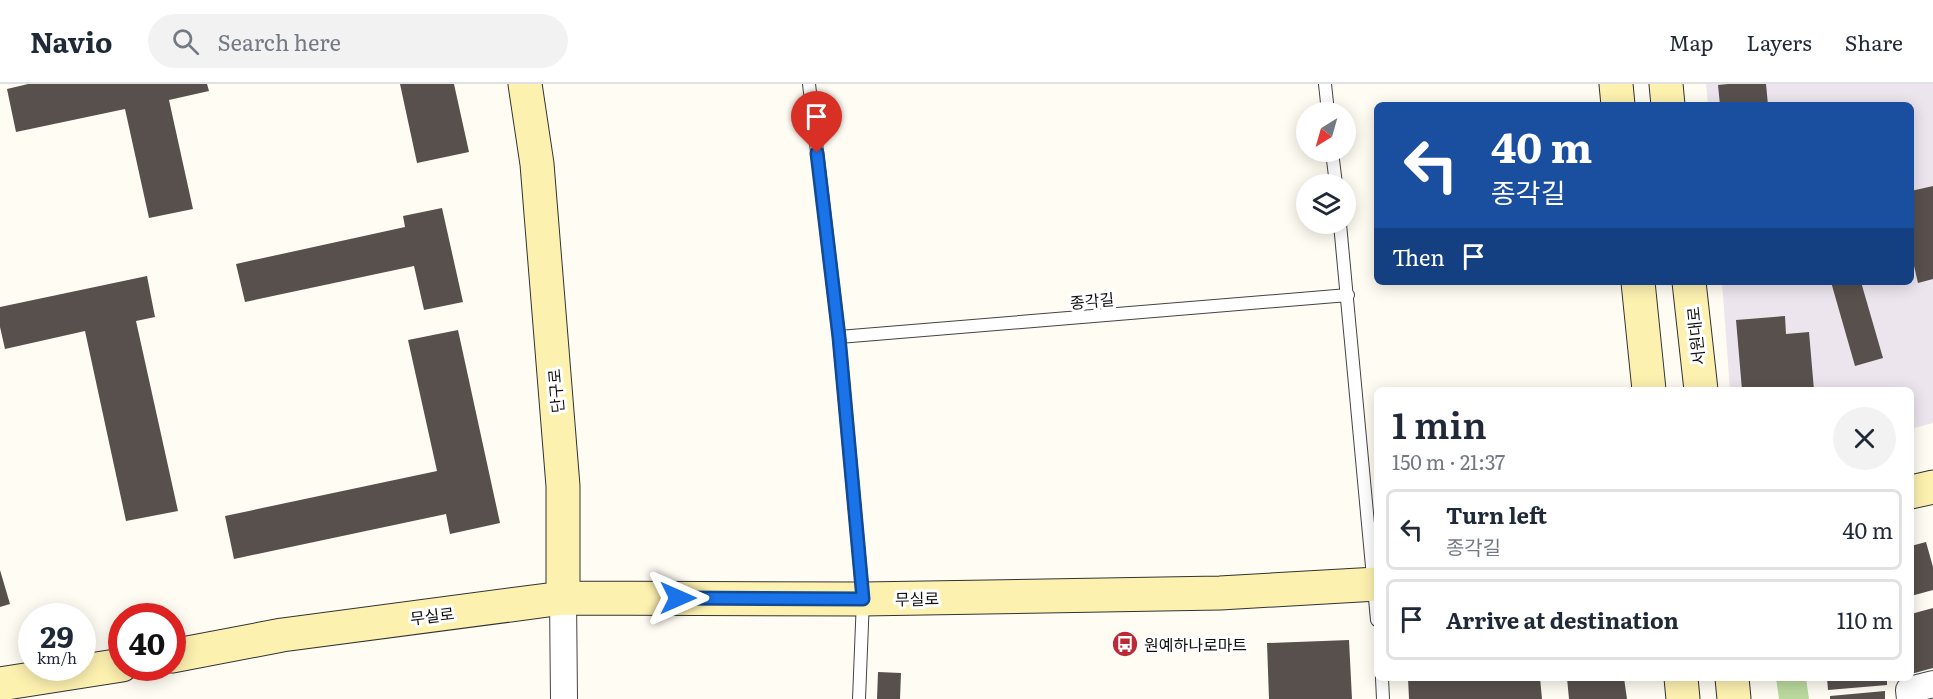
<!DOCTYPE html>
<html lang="en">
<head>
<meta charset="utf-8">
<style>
  :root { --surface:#fff; --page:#f2f2f3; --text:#1f2937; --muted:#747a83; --line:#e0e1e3 }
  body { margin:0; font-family:Literata,"Noto Sans KR",serif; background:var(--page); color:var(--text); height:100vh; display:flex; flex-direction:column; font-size:22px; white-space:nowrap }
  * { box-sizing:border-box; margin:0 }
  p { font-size:20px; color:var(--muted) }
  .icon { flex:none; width:33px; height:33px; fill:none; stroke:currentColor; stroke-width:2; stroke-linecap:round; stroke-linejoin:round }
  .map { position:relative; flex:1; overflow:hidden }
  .details { position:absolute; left:1374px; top:303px; width:540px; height:294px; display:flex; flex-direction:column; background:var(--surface); border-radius:9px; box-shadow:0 3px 15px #0003 }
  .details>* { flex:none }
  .guide { position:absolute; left:1374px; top:18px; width:540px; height:183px; border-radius:9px; box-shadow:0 3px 15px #0003; background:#1a4fa0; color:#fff; overflow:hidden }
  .needle { width:39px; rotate:217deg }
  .buttons { position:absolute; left:1296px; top:18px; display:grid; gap:12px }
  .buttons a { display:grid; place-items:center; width:60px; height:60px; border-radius:50%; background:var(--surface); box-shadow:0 3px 15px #0003; font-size:30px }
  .speed { position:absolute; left:18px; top:519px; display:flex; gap:12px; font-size:30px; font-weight:700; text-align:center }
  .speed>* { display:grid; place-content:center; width:78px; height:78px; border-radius:50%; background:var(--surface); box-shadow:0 3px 15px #0003; line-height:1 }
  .speed small { font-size:15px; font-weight:400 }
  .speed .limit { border:9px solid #d22; background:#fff; color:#111 }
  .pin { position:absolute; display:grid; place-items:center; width:51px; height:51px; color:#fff; margin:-62px -26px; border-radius:50% 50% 50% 0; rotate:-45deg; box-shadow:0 0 6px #0007 }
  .pin .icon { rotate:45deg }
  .me { position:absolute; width:66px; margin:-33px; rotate:90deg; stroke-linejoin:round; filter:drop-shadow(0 0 4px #0008) }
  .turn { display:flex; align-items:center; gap:21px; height:126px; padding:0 18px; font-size:27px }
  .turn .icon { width:78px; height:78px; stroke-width:2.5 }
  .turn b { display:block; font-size:42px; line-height:51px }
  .then { display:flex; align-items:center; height:57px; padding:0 18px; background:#0003; gap:12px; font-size:22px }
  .round { display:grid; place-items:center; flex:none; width:63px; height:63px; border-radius:32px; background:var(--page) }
  .head { display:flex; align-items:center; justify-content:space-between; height:102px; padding:0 18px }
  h1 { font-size:36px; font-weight:600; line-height:45px }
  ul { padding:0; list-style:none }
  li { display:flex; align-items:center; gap:18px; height:81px; margin:0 12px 9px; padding:0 6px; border:3px solid var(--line); border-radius:9px }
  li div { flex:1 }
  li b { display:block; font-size:22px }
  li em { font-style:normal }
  header { display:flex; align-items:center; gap:36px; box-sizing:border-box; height:84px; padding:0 30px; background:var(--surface); border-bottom:2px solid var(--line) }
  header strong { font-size:28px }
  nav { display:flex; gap:33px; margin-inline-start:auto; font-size:21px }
  .search { width:420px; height:54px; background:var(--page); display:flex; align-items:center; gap:15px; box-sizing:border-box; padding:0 21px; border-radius:33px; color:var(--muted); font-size:22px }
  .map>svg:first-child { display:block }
  .industrial { fill:#ece5ee }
  .forest { fill:#bad99c }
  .building { fill:#58504c }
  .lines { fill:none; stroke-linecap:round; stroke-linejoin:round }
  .lane-casing { stroke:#434343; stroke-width:14 }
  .street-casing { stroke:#434343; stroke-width:28 }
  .secondary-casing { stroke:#323232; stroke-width:35 }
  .lane { stroke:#fff; stroke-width:12 }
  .street { stroke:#fff; stroke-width:26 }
  .secondary { stroke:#fdf1b0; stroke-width:33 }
  .route-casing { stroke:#114b97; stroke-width:15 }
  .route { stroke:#1a73e8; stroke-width:10 }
  .labels { text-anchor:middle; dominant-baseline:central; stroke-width:6; stroke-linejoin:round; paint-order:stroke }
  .street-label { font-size:16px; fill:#101010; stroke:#fff }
  .poi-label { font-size:16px; fill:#101010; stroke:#fff; text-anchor:start }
</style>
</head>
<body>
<header>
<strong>Navio</strong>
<div class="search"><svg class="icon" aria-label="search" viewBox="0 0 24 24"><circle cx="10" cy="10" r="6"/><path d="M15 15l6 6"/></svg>Search here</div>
<nav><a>Map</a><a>Layers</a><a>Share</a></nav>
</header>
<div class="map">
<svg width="1933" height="615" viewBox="0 0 1933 615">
  <rect width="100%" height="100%" fill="#fffcf3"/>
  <path class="industrial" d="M1706,0H1933V339L1911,345V306H1730L1722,198H1911V21H1708Z"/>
  <path class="forest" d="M1776,594H1806L1809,615H1779Z"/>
  <path class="building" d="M28,0H207L209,7L169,16L193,125L149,134L125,25L16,48L7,5Z
    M400,0H454L469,68L417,79Z
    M1728,0H1766L1768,21H1720L1718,1Z
    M1933,102V195L1918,199L1911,169V107Z
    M442,124L463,218L424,226L414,182L245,218L236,180L405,143L403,132Z
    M147,192L155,233L136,237L178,427L126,437L85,247L5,265L0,243V223Z
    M1831,198H1861L1883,274L1855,282Z
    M1785,232L1786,250L1809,248L1814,306H1742L1736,236Z
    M458,246L500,439L450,450L446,430L234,475L225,432L437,387L408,256Z
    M1926,458L1933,483V506L1911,512V462Z
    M0,486L10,520L0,523Z
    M1933,524V584L1911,590V530Z
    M1349,556L1352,615H1269L1267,559Z
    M878,588L901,589L900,615H877Z
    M1408,594H1540L1542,615H1409Z
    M1567,594H1624L1627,615H1569Z
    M1827,594H1887V601L1828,606Z
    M1885,607V615H1830V612Z"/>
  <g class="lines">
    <g class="lane-casing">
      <path id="lane" d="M809,0L839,253L863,515L859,615
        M1325,0L1328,28
        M1332,68L1336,100
        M1340,140L1377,536
        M839,253L1348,211
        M1382,594L1383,615"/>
    </g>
    <g class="street-casing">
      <path id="street" d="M563,514L564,615
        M1910,615L1909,606L1933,600"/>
    </g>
    <g class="secondary-casing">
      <path id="secondary" d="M525,0L537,80L563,402V514
        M1616,0L1618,21
        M1666,0L1668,21
        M1638,198L1649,306
        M1689,198L1701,306
        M1911,408L1933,403
        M172,572L282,551L563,514L863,515L1220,509L1377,500
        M1681,594L1683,615
        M1732,594L1734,615
        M0,600L122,581"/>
    </g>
    <use href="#lane" class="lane"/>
    <use href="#street" class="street"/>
    <use href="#secondary" class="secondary"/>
  </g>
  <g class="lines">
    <g class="route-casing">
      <path id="route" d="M678,514L863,515L839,253L817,69"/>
    </g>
    <use href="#route" class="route"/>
  </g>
  <defs>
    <g id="bus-disc" transform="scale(1.35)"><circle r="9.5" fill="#bd2a37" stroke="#fff"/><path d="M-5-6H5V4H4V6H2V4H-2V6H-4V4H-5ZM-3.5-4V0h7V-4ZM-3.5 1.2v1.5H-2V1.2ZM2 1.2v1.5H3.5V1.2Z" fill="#fff"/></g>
  </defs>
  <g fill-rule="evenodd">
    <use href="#bus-disc" x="1125" y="560"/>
  </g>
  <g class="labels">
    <g class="street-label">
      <text transform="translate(1092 216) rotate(-5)">종각길</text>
      <text transform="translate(1695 252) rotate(-96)">서원대로</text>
      <text transform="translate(555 307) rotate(-95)">단구로</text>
      <text transform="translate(917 514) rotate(-1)">무실로</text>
      <text transform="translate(432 531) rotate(-7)">무실로</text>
    </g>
    <g class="poi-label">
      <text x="1144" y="560">원예하나로마트</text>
    </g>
  </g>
</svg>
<div class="buttons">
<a><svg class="needle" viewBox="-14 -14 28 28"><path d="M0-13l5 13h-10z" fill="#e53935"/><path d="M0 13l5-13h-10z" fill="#747a83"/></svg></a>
<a><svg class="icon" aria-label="layers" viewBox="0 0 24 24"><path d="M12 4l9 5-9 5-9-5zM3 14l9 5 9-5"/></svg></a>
</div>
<div class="speed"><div>29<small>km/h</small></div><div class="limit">40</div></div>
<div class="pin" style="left:817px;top:69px;background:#d93025"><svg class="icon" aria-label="arrive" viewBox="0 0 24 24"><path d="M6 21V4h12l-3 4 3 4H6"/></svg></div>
<svg class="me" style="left:678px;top:514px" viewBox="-20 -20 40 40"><path d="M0-17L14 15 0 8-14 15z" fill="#1a73e8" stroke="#fff" stroke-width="4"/></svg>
<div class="guide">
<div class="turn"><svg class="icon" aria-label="left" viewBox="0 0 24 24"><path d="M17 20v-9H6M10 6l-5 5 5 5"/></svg><div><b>40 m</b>종각길</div></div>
<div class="then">Then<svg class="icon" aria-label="arrive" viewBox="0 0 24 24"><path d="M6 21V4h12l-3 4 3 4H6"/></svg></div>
</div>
<section class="details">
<div class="head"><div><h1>1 min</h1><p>150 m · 21:37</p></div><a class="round"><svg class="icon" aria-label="close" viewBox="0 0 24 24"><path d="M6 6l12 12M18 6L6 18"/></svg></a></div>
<ul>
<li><svg class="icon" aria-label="left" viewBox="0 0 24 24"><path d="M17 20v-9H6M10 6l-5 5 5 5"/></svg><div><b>Turn left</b><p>종각길</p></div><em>40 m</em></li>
<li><svg class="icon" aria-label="arrive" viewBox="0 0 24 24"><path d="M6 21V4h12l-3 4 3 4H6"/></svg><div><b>Arrive at destination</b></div><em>110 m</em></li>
</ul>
</section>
</div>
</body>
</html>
